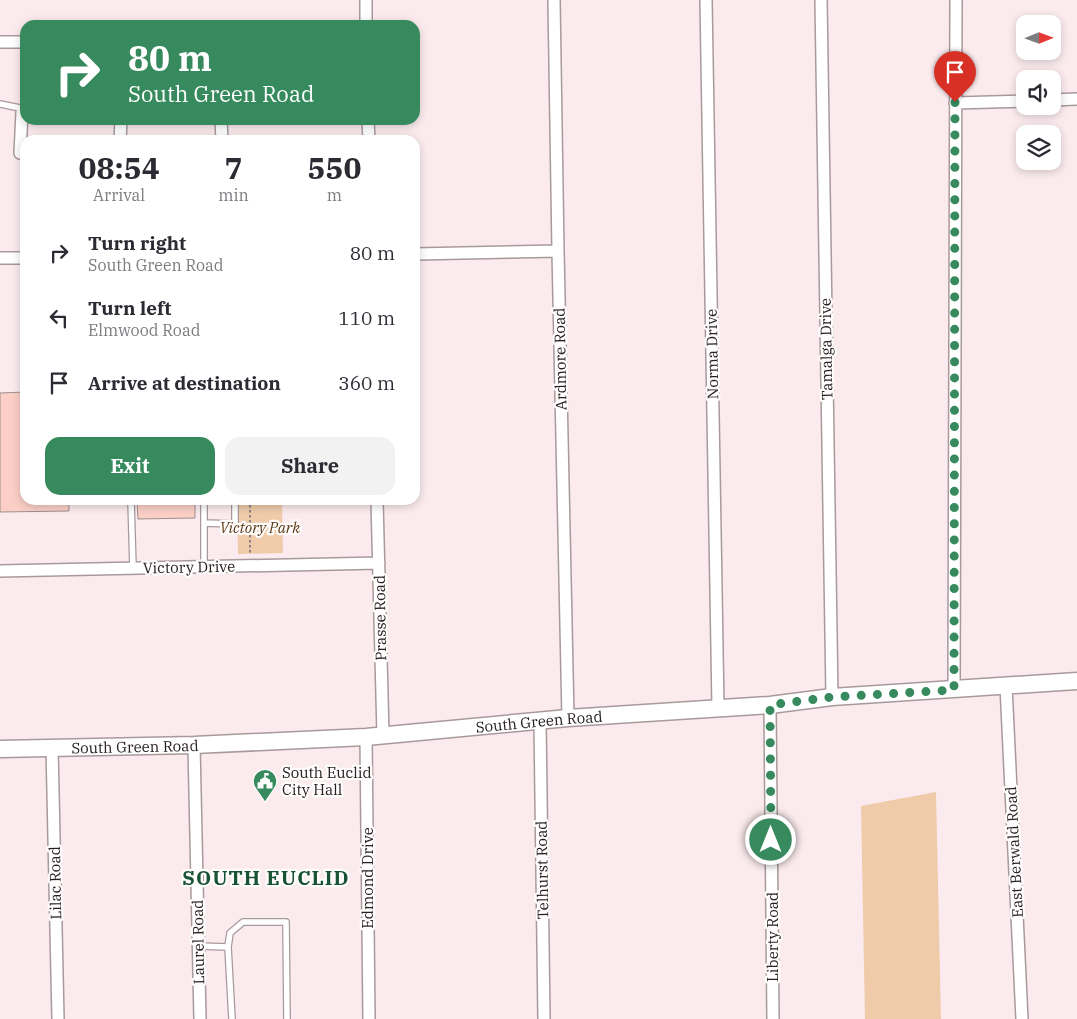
<!DOCTYPE html>
<html lang="en">
<head>
<meta charset="utf-8">
<style>
  :root { --surface:#fff; --page:#f2f2f3; --text:#2b2b33; --muted:#7c7c81; --accent:#368a5d }
  body { margin:0; font-family:"IBM Plex Serif",serif; background:var(--page); color:var(--text); height:100vh; display:flex; flex-direction:column; font-size:19px; white-space:nowrap }
  * { box-sizing:border-box; margin:0 }
  p { font-size:16px; color:var(--muted) }
  .icon { flex:none; width:28px; height:28px; fill:none; stroke:currentColor; stroke-width:2; stroke-linecap:round; stroke-linejoin:round }
  .map { position:relative; flex:1; overflow:hidden }
  .details { position:absolute; left:20px; top:135px; width:400px; height:370px; display:flex; flex-direction:column; background:var(--surface); border-radius:15px; box-shadow:0 2px 8px #0003 }
  .details>* { flex:none }
  .hud { position:absolute; left:20px; top:20px; width:400px; height:105px; border-radius:15px; box-shadow:0 2px 8px #0003; background:#368a5d; color:#fff; overflow:hidden }
  .needle { width:32px; rotate:89deg }
  .tools { position:absolute; left:1016px; top:15px; display:grid; gap:10px }
  .tools a { display:grid; place-items:center; width:45px; height:45px; border-radius:10px; background:var(--surface); box-shadow:0 2px 8px #0003; font-size:25px }
  .pin { position:absolute; display:grid; place-items:center; width:42px; height:42px; color:#fff; margin:-51px -21px; border-radius:50% 50% 50% 0; rotate:-45deg; box-shadow:0 0 5px #0007 }
  .pin .icon { rotate:45deg }
  .me { position:absolute; width:55px; margin:-28px; rotate:0deg; stroke-linejoin:round; filter:drop-shadow(0 0 4px #0008) }
  .turn { display:flex; align-items:center; gap:18px; height:105px; padding:0 25px; font-size:22px }
  .turn .icon { width:65px; height:65px; stroke-width:2.5 }
  .turn b { display:block; font-size:35px; line-height:42px }
  .eta { display:flex; justify-content:space-evenly; align-items:center; height:85px; text-align:center }
  .eta b { font-size:30px; font-weight:700; line-height:35px }
  .primary-button { display:flex; gap:10px; margin-top:auto; padding:10px 25px }
  .primary-button a { flex:1; height:58px; border-radius:15px; background:var(--accent); color:#fff; font-size:20px; font-weight:700; line-height:58px; text-align:center }
  .primary-button a+a { background:var(--page); color:var(--text) }
  ul { padding:0; list-style:none }
  li { display:flex; align-items:center; gap:15px; height:65px; padding:0 25px }
  li div { flex:1 }
  li b { display:block; font-size:19px }
  li em { font-style:normal }
  .map>svg:first-child { display:block }
  .green { fill:#efcbaa }
  .building { fill:#fbcfc6; stroke:#9e8f8c }
  .lines { fill:none; stroke-linecap:round; stroke-linejoin:round }
  .service-casing { stroke:#a8999c; stroke-width:8 }
  .minor-casing { stroke:#a8999c; stroke-width:14 }
  .secondary-casing { stroke:#a8999c; stroke-width:19 }
  .path { stroke:#8b8183; stroke-width:2; stroke-dasharray:2.5 2.5; stroke-linecap:butt }
  .service { stroke:#fff; stroke-width:5.5 }
  .minor { stroke:#fff; stroke-width:11 }
  .secondary { stroke:#fff; stroke-width:16 }
  .route { stroke:#368a5d; stroke-width:9; stroke-dasharray:0 16.2 }
  .labels { text-anchor:middle; dominant-baseline:central; stroke-width:4.5; stroke-linejoin:round; paint-order:stroke }
  .street-label { font-size:15px; fill:#262022; stroke:#fffcfc }
  .park-label { font-size:15px; font-style:italic; fill:#5c3a16; stroke:#fffcfc }
  .poi-label { font-size:15px; fill:#262022; stroke:#fffcfc; text-anchor:start }
  .district-label { font-size:20px; font-weight:bold; letter-spacing:1px; fill:#185335; stroke:#fffcfc }
</style>
</head>
<body>
<div class="map">
<svg width="1077" height="1019" viewBox="0 0 1077 1019">
  <rect width="100%" height="100%" fill="#fbebee"/>
  <path class="green" d="M237,500H282L283,553L238,554Z
    M936,792L941,1019H865L861,806Z"/>
  <path class="building" d="M25,392V500H69V511L0,512V393Z
    M137,500H195V518L138,519Z"/>
  <g class="lines">
    <g class="service-casing">
      <path id="service" d="M0,104L25,109
        M131,500L133,568
        M204,500V567
        M204,523L235,524V500
        M198,946L228,947L232,1019
        M228,947L230,933L243,922H286L287,1019"/>
    </g>
    <g class="minor-casing">
      <path id="minor" d="M366,0V25
        M554,0L558,251L568,718
        M706,0L718,708
        M821,0L832,697
        M0,42H25
        M1052,100L1077,99
        M955,103L1025,101
        M221,120L222,140
        M368,120L369,140
        M120,140L121,120
        M20,153L22,112L25,109
        M415,254L558,251
        M0,258H25
        M377,500L383,735
        M0,571L379,563
        M1006,686L1022,1019
        M954,690L956,0
        M770,705L773,1019
        M540,721L544,1019
        M366,737L369,1019
        M194,745L200,1019
        M52,747L58,1019"/>
    </g>
    <g class="secondary-casing">
      <g id="secondary">
        <path id="s1" d="M0,749L194,745L366,737L568,718L770,705L832,697L1077,681"/>
      </g>
    </g>
    <path class="path" d="M250,500V554"/>
    <use href="#service" class="service"/>
    <use href="#minor" class="minor"/>
    <use href="#secondary" class="secondary"/>
  </g>
  <g class="lines">
    <path class="route" d="M771,840L770,705L832,697L954,690L955,102"/>
  </g>
  <defs>
    <g id="civic-pin" transform="scale(1.25)"><path d="M0 17L-7.5 6A9.5 9.5 0 1 1 7.5 6Z" fill="#368a5d" stroke="#fffcfc"/><path d="M-.6-6.5H3V-4.5H.6V-3L4-1V1h2V6H-6V1h2V-1L-.6-3ZM-1.2 2.5V6h2.4V2.5Z" fill="#fff"/></g>
  </defs>
  <g fill-rule="evenodd">
    <use href="#civic-pin" x="265" y="781"/>
  </g>
  <g class="labels">
    <g class="street-label">
      <text transform="translate(826 349) rotate(-91)">Tamalga Drive</text>
      <text transform="translate(712 354) rotate(-91)">Norma Drive</text>
      <text transform="translate(560 359) rotate(-91)">Ardmore Road</text>
      <text transform="translate(189 567) rotate(-1)">Victory Drive</text>
      <text transform="translate(380 618) rotate(-91)">Prasse Road</text>
      <text stroke="none"><textPath href="#s1" startOffset="540">South Green Road</textPath></text>
      <text stroke="none"><textPath href="#s1" startOffset="135">South Green Road</textPath></text>
      <text transform="translate(1014 852) rotate(-93)">East Berwald Road</text>
      <text transform="translate(542 870) rotate(-91)">Telhurst Road</text>
      <text transform="translate(367 878) rotate(-90)">Edmond Drive</text>
      <text transform="translate(55 883) rotate(-91)">Lilac Road</text>
      <text transform="translate(772 937) rotate(-90)">Liberty Road</text>
      <text transform="translate(198 942) rotate(-91)">Laurel Road</text>
    </g>
    <g class="park-label">
      <text x="260" y="527">Victory Park</text>
    </g>
    <g class="poi-label">
      <text x="282" y="772">South Euclid<tspan x="282" dy="17">City Hall</tspan></text>
    </g>
    <g class="district-label">
      <text x="266" y="877">SOUTH EUCLID</text>
    </g>
  </g>
</svg>
<div class="tools">
<a><svg class="needle" viewBox="-14 -14 28 28"><path d="M0-13l5 13h-10z" fill="#e53935"/><path d="M0 13l5-13h-10z" fill="#7c7c81"/></svg></a>
<a><svg class="icon" aria-label="sound" viewBox="0 0 24 24"><path d="M4 9h4l5-4v14l-5-4H4zM17 9q2 3 0 6"/></svg></a>
<a><svg class="icon" aria-label="layers" viewBox="0 0 24 24"><path d="M12 4l9 5-9 5-9-5zM3 14l9 5 9-5"/></svg></a>
</div>
<div class="pin" style="left:955px;top:102px;background:#d93025"><svg class="icon" aria-label="arrive" viewBox="0 0 24 24"><path d="M6 21V4h12l-3 4 3 4H6"/></svg></div>
<svg class="me" style="left:771px;top:840px" viewBox="-20 -20 40 40"><circle r="17" fill="#368a5d" stroke="#fff" stroke-width="3"/><path d="M0-11L8 9 0 5-8 9z" fill="#fff"/></svg>
<div class="hud">
<div class="turn"><svg class="icon" aria-label="right" viewBox="0 0 24 24"><path d="M7 20v-9h11M14 6l5 5-5 5"/></svg><div><b>80 m</b>South Green Road</div></div>
</div>
<section class="details">
<div class="eta">
<div><b>08:54</b><p>Arrival</p></div>
<div><b>7</b><p>min</p></div>
<div><b>550</b><p>m</p></div>
</div>
<ul>
<li><svg class="icon" aria-label="right" viewBox="0 0 24 24"><path d="M7 20v-9h11M14 6l5 5-5 5"/></svg><div><b>Turn right</b><p>South Green Road</p></div><em>80 m</em></li>
<li><svg class="icon" aria-label="left" viewBox="0 0 24 24"><path d="M17 20v-9H6M10 6l-5 5 5 5"/></svg><div><b>Turn left</b><p>Elmwood Road</p></div><em>110 m</em></li>
<li><svg class="icon" aria-label="arrive" viewBox="0 0 24 24"><path d="M6 21V4h12l-3 4 3 4H6"/></svg><div><b>Arrive at destination</b></div><em>360 m</em></li>
</ul>
<div class="primary-button"><a>Exit</a><a>Share</a></div>
</section>
</div>
</body>
</html>
